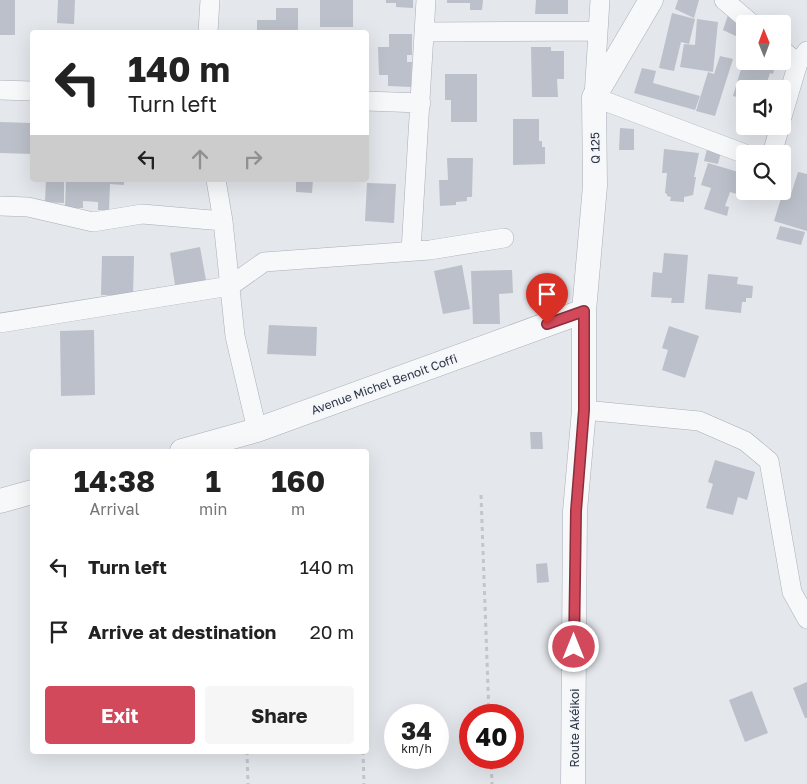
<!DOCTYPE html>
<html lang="en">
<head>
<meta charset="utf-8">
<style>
  :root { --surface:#fff; --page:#f6f6f6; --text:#222; --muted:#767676; --accent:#d1495b }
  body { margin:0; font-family:"Golos Text",sans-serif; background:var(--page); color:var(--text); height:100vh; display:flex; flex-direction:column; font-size:19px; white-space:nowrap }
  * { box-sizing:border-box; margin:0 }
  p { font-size:16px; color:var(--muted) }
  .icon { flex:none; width:28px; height:28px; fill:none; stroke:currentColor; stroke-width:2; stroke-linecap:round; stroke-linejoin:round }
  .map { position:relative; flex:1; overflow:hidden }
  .panel { position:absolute; left:30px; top:449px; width:339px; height:305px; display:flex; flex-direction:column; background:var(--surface); border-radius:5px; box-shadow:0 5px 20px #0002 }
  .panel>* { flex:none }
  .top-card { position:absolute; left:30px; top:30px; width:339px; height:152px; border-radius:5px; box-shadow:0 5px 20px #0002; background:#fff; color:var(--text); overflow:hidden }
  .needle { width:32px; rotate:359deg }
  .controls { position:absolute; left:736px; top:15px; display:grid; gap:10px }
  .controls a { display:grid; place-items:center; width:55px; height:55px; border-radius:5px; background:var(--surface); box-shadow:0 5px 20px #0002; font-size:25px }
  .speed { position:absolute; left:384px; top:704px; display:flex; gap:10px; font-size:25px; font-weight:700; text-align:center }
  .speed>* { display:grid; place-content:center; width:65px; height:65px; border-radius:50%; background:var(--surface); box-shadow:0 5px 20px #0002; line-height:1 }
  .speed small { font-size:12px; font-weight:400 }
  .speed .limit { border:8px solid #d22; background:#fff; color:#111 }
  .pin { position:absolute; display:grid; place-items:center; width:42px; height:42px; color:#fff; margin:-51px -21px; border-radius:50% 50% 50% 0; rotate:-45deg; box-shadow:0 0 5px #0007 }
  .pin .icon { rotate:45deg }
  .me { position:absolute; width:55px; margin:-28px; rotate:0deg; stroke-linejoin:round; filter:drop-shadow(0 0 4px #0008) }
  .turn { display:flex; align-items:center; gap:18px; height:105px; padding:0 15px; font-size:22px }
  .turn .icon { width:65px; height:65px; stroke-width:2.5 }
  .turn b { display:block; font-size:35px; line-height:42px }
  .lanes { display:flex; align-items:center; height:48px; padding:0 15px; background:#0003; justify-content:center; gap:25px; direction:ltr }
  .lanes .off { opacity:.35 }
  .eta { display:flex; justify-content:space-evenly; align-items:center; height:85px; text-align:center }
  .eta b { font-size:30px; font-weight:700; line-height:35px }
  .action { display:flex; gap:10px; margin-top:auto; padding:10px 15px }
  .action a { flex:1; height:58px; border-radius:5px; background:var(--accent); color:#fff; font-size:20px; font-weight:700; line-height:58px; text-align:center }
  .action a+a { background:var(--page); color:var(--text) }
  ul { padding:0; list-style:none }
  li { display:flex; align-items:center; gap:15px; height:65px; padding:0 15px }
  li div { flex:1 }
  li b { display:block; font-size:19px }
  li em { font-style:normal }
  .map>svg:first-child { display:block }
  .building { fill:#bbc0ca }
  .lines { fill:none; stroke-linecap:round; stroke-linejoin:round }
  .minor-casing { stroke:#a9aeb7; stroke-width:20 }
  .tertiary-casing { stroke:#a9aeb7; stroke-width:25 }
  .path { stroke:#c2c5cb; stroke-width:3; stroke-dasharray:4 4; stroke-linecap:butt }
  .minor { stroke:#f7f8fa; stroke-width:19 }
  .tertiary { stroke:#f7f8fa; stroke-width:24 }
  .route-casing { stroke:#882f3b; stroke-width:12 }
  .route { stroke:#d1495b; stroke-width:9 }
  .labels { text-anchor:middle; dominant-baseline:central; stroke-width:4; stroke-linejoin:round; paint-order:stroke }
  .street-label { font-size:12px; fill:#2b3445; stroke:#f4f6f9 }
</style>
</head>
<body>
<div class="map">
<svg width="807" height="784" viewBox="0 0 807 784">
  <rect width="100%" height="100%" fill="#e4e7ec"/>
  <path class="building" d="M0,0H15V35H0Z
    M58,0H75L74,24L57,23Z
    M320,0H353V27H320Z
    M386,0H413V8L396,7V3H386Z
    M447,0H483L482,10H470V3H447Z
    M536,0H568V14H535Z
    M678,0H699L694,18L675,9Z
    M276,8H298V32H257V20H276Z
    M672,13L695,19L689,44L681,42L674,71L659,68Z
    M728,15L742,24L738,37L723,30Z
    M697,19L718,22L713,72L680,67L684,44L695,45Z
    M389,34H412V55H407V62H412L411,87L388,86V75H379L378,47H389Z
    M531,47H551V51H564V79H557L558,97H532Z
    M720,56L733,59L715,116L696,111L708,72L714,74Z
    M747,61H776L773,74L770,73L767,82L772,83L770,89H745V99L733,96L741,69L744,70Z
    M642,68L656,71L653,83L700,96L695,110L634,93Z
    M445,74H477V122H451V100H445Z
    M513,119H539V141H542V147H545V164L513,165Z
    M0,122L32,123V154L0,153Z
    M620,128L634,129V150H619Z
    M664,149L699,153L694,177H696L693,195L684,197V202L670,201L671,197L667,196V194L665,193L667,173H662Z
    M707,149L721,152L718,164L704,161Z
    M447,158H473L472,197H467V201L456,202V205L440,206L439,180H448Z
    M708,163L745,174L740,195L730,192L725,206L729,207L727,216L704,209L711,188L701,185Z
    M798,172L807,174V231L774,221L783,192L791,194Z
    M46,180H64V203L45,202Z
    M66,180H124V185L110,184L109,210H98V202L83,201V208H65Z
    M296,180H313L312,193L296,192Z
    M367,183L396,184L394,223L365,221Z
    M780,226L805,232L801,245L776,239Z
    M200,247L207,286L176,291L170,253Z
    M664,253L688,255L684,303H671L672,298L651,297L653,272L662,273Z
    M102,256H134L133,295H101Z
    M462,265L470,309L443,314L434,271Z
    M512,270L513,293L499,294L500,324H473L471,271Z
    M708,274L738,277L737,284L753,286L752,298H746V302H742L741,313L705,309Z
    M269,325L317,327L316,356L267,354Z
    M669,326L699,336L685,378L662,370L668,350L662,348Z
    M94,330L95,395L61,396L60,331Z
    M530,432H542L543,449H531Z
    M715,460L755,472L747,500L738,497L733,515L706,508L713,484L708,482Z
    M547,563L549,582L537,583L536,564Z
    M807,682V718H805L793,688Z
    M752,691L768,733L745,742L729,700Z"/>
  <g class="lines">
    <g class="minor-casing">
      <path id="minor" d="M600,0L594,97L745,154
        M724,0L752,24
        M208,32L210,0
        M425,32L597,31
        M782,50L798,63
        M0,90L32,91
        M366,101L421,103
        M782,117L798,63L807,51
        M772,154L780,126
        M216,180L223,221L235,336L257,430
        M0,206L28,207L93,222L142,214L223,221
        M411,251L426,0
        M0,323L230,286L264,262L430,250L504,238
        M584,410L699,421L745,441L769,461L792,592L807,619"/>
    </g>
    <g class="tertiary-casing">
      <path id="tertiary" d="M182,451L257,430L584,311
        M0,501L32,492
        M573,784L575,511L584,410V311L595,186L594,97L651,0"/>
    </g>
    <path class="path" d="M481,495L489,715
      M247,751L248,784
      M363,751L364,784
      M491,758L492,784"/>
    <use href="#minor" class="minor"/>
    <use href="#tertiary" class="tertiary"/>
  </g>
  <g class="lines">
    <g class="route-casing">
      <path id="route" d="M547,324L584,311V410L576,511L574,647"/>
    </g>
    <use href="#route" class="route"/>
  </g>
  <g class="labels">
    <g class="street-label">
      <text transform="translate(595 148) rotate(-91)">Q 125</text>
      <text transform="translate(384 384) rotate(-20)">Avenue Michel Benoit Coffi</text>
      <text transform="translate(574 728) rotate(-90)">Route Akéikoi</text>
    </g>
  </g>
</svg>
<div class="controls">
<a><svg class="needle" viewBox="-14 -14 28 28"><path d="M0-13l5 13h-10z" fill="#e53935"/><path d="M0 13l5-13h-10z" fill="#767676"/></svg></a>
<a><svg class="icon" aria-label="sound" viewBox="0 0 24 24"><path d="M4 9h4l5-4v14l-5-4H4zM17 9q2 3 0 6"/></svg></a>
<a><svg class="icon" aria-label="search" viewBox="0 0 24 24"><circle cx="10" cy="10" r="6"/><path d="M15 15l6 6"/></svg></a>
</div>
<div class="speed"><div>34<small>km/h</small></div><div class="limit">40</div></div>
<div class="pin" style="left:547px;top:324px;background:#d93025"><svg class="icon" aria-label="arrive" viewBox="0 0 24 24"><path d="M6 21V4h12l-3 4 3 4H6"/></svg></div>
<svg class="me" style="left:574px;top:647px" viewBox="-20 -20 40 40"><circle r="17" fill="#d1495b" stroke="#fff" stroke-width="3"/><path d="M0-11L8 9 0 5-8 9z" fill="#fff"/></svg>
<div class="top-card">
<div class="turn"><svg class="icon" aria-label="left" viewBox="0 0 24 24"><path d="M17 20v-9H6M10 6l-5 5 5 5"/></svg><div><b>140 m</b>Turn left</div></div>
<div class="lanes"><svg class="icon" aria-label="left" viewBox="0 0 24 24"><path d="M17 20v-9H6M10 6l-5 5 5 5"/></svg><svg class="icon off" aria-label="ahead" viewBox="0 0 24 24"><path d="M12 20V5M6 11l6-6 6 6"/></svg><svg class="icon off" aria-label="right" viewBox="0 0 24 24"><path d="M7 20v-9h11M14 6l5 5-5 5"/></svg></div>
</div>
<section class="panel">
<div class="eta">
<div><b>14:38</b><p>Arrival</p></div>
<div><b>1</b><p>min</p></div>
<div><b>160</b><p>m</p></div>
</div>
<ul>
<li><svg class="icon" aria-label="left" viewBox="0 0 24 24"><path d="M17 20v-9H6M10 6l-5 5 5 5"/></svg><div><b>Turn left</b></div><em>140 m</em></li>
<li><svg class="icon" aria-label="arrive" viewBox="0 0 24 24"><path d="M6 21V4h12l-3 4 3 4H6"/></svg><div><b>Arrive at destination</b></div><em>20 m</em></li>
</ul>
<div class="action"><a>Exit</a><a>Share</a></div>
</section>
</div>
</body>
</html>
